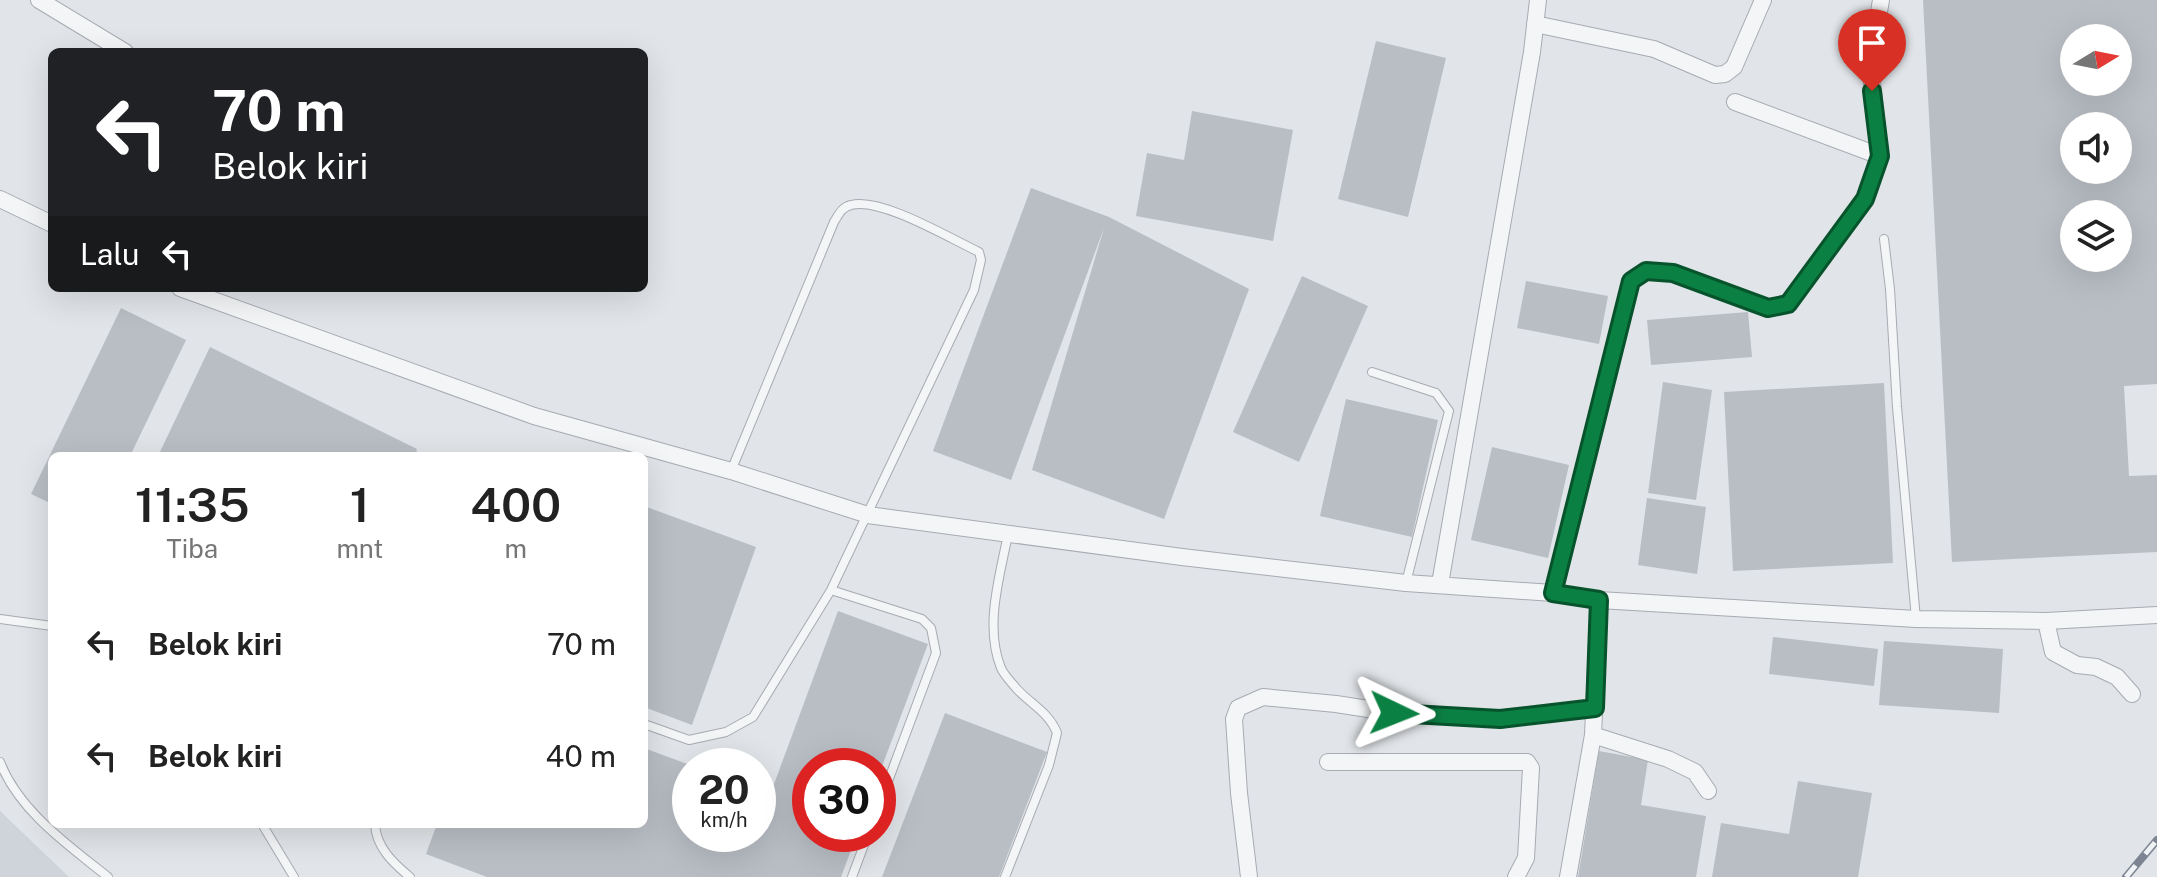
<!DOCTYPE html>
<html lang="id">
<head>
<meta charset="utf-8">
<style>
  :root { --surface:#fff; --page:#f2f2f2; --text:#222; --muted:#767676 }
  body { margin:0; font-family:"Public Sans",sans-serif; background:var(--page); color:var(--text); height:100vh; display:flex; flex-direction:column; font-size:30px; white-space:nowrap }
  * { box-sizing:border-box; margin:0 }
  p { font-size:26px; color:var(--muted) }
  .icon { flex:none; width:44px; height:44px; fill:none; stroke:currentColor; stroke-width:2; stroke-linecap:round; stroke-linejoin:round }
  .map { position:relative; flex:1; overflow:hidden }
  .sheet { position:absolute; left:48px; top:452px; width:600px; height:376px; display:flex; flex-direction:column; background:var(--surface); border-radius:12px; box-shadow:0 8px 32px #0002 }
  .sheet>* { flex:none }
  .hud { position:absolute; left:48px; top:48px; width:600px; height:244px; border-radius:12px; box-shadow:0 8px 32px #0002; background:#202124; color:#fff; overflow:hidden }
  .needle { width:52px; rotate:80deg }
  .buttons { position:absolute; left:2060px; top:24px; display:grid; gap:16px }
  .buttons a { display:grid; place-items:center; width:72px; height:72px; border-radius:50%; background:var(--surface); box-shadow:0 8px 32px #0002; font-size:40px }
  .speed { position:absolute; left:672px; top:748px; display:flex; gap:16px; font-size:40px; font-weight:700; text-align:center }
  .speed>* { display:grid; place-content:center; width:104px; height:104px; border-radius:50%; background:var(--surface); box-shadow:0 8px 32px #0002; line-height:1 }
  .speed small { font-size:20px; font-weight:400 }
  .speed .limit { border:12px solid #d22; background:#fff; color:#111 }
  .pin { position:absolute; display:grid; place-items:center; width:68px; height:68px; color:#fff; margin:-82px -34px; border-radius:50% 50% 50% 0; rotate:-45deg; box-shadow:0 0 8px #0007 }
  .pin .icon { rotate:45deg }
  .me { position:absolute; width:88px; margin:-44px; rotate:92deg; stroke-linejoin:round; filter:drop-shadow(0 0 6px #0008) }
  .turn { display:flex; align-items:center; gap:28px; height:168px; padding:0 32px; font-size:36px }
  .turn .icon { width:104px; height:104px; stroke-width:2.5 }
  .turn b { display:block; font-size:56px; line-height:68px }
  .then { display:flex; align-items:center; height:76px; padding:0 32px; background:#0003; gap:16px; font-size:30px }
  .eta { display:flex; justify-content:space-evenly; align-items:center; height:136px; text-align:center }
  .eta b { font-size:48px; font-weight:600; line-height:56px }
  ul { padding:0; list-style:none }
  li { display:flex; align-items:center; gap:24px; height:112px; padding:0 32px }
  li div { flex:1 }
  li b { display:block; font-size:30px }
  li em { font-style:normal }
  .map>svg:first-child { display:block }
  .built { fill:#cfd4da }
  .building { fill:#b9bec5; fill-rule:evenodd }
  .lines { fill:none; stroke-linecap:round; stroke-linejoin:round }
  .lane-casing { stroke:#a7abb2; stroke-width:10 }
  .street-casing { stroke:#a7abb2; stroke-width:18 }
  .lane { stroke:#f3f5f7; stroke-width:8 }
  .street { stroke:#f3f5f7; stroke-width:16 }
  .rail-casing { stroke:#7c8591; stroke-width:8 }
  .rail { stroke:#f0f3f6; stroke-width:5; stroke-dasharray:15; stroke-linecap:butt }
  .route-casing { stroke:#07532c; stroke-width:20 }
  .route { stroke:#0b8043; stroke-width:14 }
</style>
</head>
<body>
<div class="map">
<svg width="2157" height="877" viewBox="0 0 2157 877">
  <rect width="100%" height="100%" fill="#e1e4e8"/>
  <path class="built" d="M0,811L69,877H0Z"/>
  <path class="building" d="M1923,0H2157V384L2124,386L2129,476L2157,475V552L1952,562ZM2074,38H2118V82H2074ZM2074,126H2118V170H2074ZM2074,214H2118V258H2074Z
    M1376,41L1446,58L1408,217L1338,199Z
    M1192,111L1293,130L1273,241L1136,216L1147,153L1184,160Z
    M1031,188L1109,217L1249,289L1164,519L1032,470L1104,228L1011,480L933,451Z
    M1302,276L1368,306L1299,462L1233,432Z
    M1526,281L1608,296L1599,344L1517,328Z
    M121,308L186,340L130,456H52V504L31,494Z
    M1748,312L1752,357L1651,365L1647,320Z
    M210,347L417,449L416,451L427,456H158Z
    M1663,382L1712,390L1696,500L1648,493Z
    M1884,383L1893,563L1733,571L1724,392Z
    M1346,399L1438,420L1412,537L1320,516Z
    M1492,447L1569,465L1548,558L1471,540Z
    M1647,498L1706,507L1697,574L1638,565Z
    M644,506L756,547L692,725L644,707Z
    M838,611L928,644L878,777V766H810V834H857L841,877H487L426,854L437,824H644V748L690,765V834H758V791L770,795Z
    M1773,637L1878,649L1874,686L1769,674Z
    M1884,641L2003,649L1999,713L1879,705Z
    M945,713L1047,752L999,877H882Z
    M1599,751L1648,760L1641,805L1706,816L1696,877H1578Z
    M1798,781L1872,793L1858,877H1712L1721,823L1789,834Z"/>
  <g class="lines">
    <g class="lane-casing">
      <path id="lane" d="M1884,239L1890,289L1897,407L1916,619
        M1372,372L1436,393L1449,411L1406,583
        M831,590L922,619L931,628L936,653L878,808
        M0,619L52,626
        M644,724L689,740L726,732L753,717L831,590L974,290L981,260L979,252C949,238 881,197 851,205C842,207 839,214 834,222L731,471
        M0,762C19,811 68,845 108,877
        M262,824L294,877
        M375,824C376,847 393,863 410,877
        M852,877L868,834
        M1005,877L1049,765L1057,733C1049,712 1030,704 1016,688C1011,682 1004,675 1001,668C984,626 1000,576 1008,534"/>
    </g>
    <g class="street-casing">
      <path id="street" d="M39,0L125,52
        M1535,24L1654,49L1715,75L1725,74L1734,67L1763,0
        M1735,102L1880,156
        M0,199L52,224
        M180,288L534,416L731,471L868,515L1182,557L1406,583L1553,593L1599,600L1916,619L2046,621L2157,615
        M1440,584L1532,52L1538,0
        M1553,593L1631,281L1646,271L1673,273L1768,308L1788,304L1865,199L1880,156L1870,64L1881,0
        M2046,621L2053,652L2077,665L2096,667L2117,677L2132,694
        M1593,735L1668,759L1695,772L1708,791
        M1328,762H1527L1531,768L1526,858L1516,877
        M1249,877L1239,793L1234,719L1238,708L1263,697L1336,704L1394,713L1500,719L1595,708
        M1568,877L1593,735L1599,600"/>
    </g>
    <use href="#lane" class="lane"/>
    <use href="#street" class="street"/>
    <g class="rail-casing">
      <path id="rail" d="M2126,877L2157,840"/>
    </g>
    <use href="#rail" class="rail"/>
  </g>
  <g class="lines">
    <g class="route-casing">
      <path id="route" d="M1394,713L1500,719L1595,708L1599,600L1553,593L1631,281L1646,271L1673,273L1768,308L1788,304L1865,199L1880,156L1872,91"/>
    </g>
    <use href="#route" class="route"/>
  </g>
</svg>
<div class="buttons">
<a><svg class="needle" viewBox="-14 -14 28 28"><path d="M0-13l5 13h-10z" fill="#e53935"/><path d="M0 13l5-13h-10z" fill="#767676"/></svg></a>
<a><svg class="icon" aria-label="sound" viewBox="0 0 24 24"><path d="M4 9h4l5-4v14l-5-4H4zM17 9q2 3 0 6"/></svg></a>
<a><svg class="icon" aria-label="layers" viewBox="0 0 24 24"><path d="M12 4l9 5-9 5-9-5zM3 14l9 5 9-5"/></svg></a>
</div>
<div class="speed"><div>20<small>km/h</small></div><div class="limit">30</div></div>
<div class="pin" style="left:1872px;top:91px;background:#d93025"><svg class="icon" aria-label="arrive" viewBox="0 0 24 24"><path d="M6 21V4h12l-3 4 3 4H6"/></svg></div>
<svg class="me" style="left:1394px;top:713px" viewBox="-20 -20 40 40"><path d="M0-17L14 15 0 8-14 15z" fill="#0b8043" stroke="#fff" stroke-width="4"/></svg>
<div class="hud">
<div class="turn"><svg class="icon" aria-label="left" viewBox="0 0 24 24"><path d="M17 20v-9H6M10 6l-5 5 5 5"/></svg><div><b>70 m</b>Belok kiri</div></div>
<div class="then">Lalu<svg class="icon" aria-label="left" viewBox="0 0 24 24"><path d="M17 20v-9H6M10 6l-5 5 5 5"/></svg></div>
</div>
<section class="sheet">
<div class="eta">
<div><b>11:35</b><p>Tiba</p></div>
<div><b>1</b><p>mnt</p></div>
<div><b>400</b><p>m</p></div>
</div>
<ul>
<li><svg class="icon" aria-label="left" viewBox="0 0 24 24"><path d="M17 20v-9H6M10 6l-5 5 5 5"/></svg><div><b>Belok kiri</b></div><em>70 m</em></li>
<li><svg class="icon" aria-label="left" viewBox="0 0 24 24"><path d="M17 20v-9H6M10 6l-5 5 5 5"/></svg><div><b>Belok kiri</b></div><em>40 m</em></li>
</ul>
</section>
</div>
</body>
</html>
